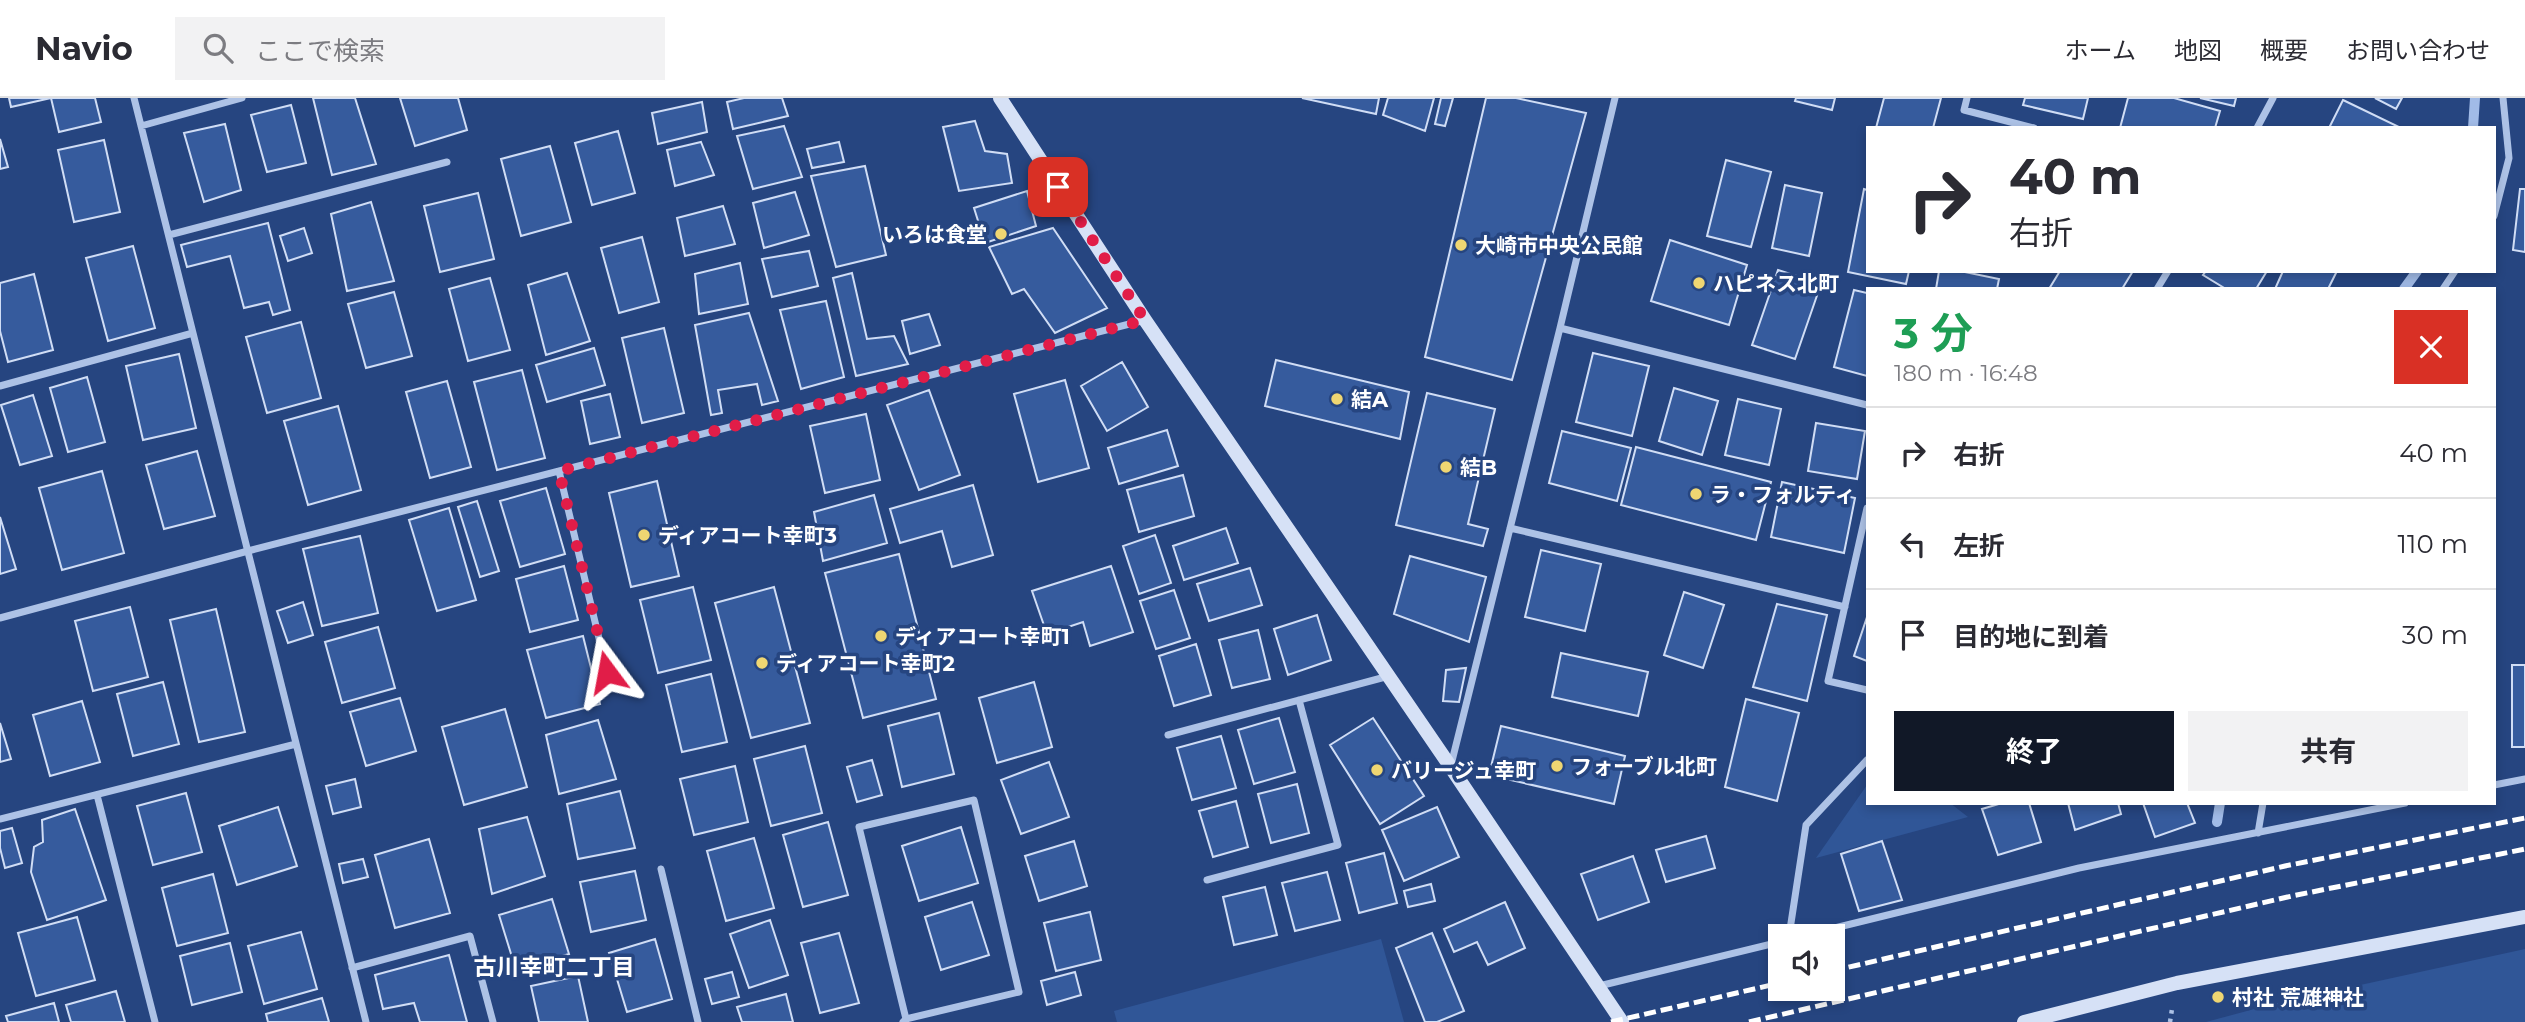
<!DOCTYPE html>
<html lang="ja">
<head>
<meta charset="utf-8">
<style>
  :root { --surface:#fff; --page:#f2f2f3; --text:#2b2b33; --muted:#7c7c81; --line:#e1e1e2; --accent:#111827 }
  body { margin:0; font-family:Montserrat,"Noto Sans JP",sans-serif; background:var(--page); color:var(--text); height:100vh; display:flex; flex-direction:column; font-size:26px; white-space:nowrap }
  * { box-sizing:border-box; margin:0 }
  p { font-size:23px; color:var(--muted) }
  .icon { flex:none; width:38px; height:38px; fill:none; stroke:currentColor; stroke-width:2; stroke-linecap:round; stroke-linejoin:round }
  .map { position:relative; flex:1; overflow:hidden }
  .drawer { position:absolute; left:1866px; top:189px; width:630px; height:518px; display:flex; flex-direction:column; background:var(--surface); border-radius:0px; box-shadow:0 4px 10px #0003 }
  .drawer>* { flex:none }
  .hud { position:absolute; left:1866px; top:28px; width:630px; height:147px; border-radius:0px; box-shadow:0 4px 10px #0003; background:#fff; color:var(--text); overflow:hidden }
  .buttons { position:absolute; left:1768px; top:826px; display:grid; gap:14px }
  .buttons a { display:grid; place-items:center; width:77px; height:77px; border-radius:0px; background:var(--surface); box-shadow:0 4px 10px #0003; font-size:35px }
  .pin { position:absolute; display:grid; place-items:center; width:60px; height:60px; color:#fff; margin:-30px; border-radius:14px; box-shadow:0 4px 10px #0006 }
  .me { position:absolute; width:77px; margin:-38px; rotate:347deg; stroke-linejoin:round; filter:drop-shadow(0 0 5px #0008) }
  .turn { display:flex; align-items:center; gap:24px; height:147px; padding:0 28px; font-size:32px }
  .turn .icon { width:91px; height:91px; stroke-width:2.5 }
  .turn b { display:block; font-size:49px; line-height:60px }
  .round { display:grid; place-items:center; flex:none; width:74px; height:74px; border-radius:0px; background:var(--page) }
  .head { display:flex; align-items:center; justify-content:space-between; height:119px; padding:0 28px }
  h1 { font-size:42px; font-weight:700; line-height:52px; color:#1e9e55 }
  .cta { display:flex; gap:14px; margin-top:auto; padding:14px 28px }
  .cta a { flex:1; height:80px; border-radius:0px; background:var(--accent); color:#fff; font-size:28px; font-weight:700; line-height:80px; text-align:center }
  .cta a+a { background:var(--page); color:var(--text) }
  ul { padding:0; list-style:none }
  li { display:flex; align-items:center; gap:21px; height:91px; padding:0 28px; border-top:2px solid var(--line) }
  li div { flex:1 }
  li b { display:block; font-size:26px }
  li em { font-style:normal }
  header { display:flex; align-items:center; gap:42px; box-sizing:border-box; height:98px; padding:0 35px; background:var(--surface); border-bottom:2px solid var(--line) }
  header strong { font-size:33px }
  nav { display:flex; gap:38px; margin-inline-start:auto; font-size:24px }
  .search { width:490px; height:63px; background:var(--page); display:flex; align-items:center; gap:18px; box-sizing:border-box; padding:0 24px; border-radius:0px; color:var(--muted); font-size:26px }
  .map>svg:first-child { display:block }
  .green { fill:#305697 }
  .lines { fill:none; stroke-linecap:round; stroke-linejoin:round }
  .stream { stroke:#a1bbe7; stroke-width:10 }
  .building { fill:#365b9d; stroke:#d0ddf5; stroke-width:2 }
  .path { stroke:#adc2e6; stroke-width:4.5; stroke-dasharray:3.5 5; stroke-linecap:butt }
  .street { stroke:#adc2e6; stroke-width:7 }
  .secondary { stroke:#d6e1f6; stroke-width:14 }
  .rail { stroke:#fff; stroke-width:5; stroke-dasharray:12 5; stroke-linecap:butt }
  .route { stroke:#e11d48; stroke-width:12; stroke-dasharray:0 21.6 }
  .poi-dot { fill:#efd672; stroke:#264580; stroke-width:2.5 }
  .labels { text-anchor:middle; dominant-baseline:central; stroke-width:7; stroke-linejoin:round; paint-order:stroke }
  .poi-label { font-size:21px; font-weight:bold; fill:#fff; stroke:#264580; text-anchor:start }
  .neighbourhood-label { font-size:23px; font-weight:bold; fill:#fff; stroke:#264580 }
</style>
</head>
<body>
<header>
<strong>Navio</strong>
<div class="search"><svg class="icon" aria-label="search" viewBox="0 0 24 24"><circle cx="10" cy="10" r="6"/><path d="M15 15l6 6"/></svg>ここで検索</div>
<nav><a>ホーム</a><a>地図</a><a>概要</a><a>お問い合わせ</a></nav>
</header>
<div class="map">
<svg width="2525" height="924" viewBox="0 0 2525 924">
  <rect width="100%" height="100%" fill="#264580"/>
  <path class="green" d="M1867,687V705H1950L1968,719L1816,760Z
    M1381,841L1404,924H1117L1114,913Z
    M2525,851V924H2206L2273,906Z"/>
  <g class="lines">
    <path class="stream" d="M2473,30L2475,0
      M2404,191L2417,173
      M2217,724L2220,705"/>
  </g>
  <path class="building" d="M9,0H95L101,24L59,34L51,0L11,9Z
    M313,0H355L376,66L332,77Z
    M400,0H458L467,32L415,48Z
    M744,0H782L788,18L733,31L727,4Z
    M1302,0H1379L1376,16Z
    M1388,0H1434L1425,33L1383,17Z
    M1441,0H1453L1445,28L1435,26Z
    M1486,0H1516L1586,15L1512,282L1425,259Z
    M1796,0H1835L1832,12L1795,3Z
    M1884,0H1941L1933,30H1876Z
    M2025,0H2088L2083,21L2023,7Z
    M2128,0H2174L2220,13L2215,30H2120Z
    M2200,0H2236L2234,8Z
    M2375,0H2402L2396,11Z
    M2343,2L2399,29L2398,30H2329Z
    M702,4L707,34L658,46L652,15Z
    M291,7L306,65L267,74L251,17Z
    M975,23L985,53L1007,56L1012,85L959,93L943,29Z
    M225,26L241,92L204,104L184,35Z
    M784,28L802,79L753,91L737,38Z
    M618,33L635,95L592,107L575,45Z
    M0,41L8,69L0,71Z
    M104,42L120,114L74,124L58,52Z
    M701,44L714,77L675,88L667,52Z
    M839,44L844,64L812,70L807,51Z
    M550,48L571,124L521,138L501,61Z
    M1726,62L1771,74L1751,149L1707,138Z
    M865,68L886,157L836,169L811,78Z
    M1785,87L1822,95L1809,158L1772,150Z
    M1864,91L1867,92V173H1909L1906,186L1848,174Z
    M2520,91H2525V154L2513,152Z
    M1027,93L1036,128L985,145L974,110Z
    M795,94L809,137L764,150L753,105Z
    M478,95L494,161L440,174L424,108Z
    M371,104L394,183L347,193L331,116Z
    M723,108L735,146L685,158L677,120Z
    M268,125L290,212L273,217L269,204L244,210L230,158L187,169L181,147Z
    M304,130L312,155L288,163L280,138Z
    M1053,130L1107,210L1055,235L1024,191L1012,196L989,149Z
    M642,139L659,204L619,215L601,150Z
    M1670,142L1747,167L1729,227L1651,203Z
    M133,148L155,230L108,243L86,160Z
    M809,153L818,188L772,199L762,161Z
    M740,165L748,206L699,216L695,176Z
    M1778,172L1821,186L1795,261L1752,247Z
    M1939,173H1960L1999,181L1997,191H1936Z
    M2060,173H2133L2122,191H2049Z
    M2206,173H2267L2256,191H2226L2203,177Z
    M2283,173H2337L2328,191H2275Z
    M567,175L590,243L546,257L528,187Z
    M852,175L867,241L894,238L908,266L856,278L833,180Z
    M34,176L53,252L8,264L0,233V185Z
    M490,180L510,252L468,263L449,191Z
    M1854,192L1867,195V278L1834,269Z
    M394,194L412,258L366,270L348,206Z
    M826,203L844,279L801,291L780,212Z
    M749,215L778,303L762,307L757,286L718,292L722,315L711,317L695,227Z
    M929,216L940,247L910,256L902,223Z
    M301,224L321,300L267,315L246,239Z
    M664,230L684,315L642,325L622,240Z
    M594,250L605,287L547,304L536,267Z
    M1593,255L1649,268L1632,338L1576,324Z
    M179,256L196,330L143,342L126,268Z
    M1276,262L1409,294L1400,341L1265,308Z
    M1122,264L1148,309L1107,333L1081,288Z
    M522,272L545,360L497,372L474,284Z
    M87,279L105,344L68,354L50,290Z
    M1065,282L1089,370L1038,384L1014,296Z
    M447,283L471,369L430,380L406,294Z
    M1674,290L1718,303L1702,357L1659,343Z
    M929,292L960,377L919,392L887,307Z
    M1427,295L1495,311L1468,426L1488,431L1483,448L1396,427Z
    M610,296L620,339L590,346L581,303Z
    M33,297L52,358L20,367L1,307Z
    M1738,301L1781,311L1769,367L1725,357Z
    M338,308L361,392L308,407L284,323Z
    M866,316L880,382L825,395L810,328Z
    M1816,325L1865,333L1857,381L1808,373Z
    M1167,332L1178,368L1119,386L1108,350Z
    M1562,333L1631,350L1617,403L1549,385Z
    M1636,349L1771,384L1756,442L1621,407Z
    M197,353L215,418L164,431L146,367Z
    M102,373L124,455L62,472L39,390Z
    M1183,377L1194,418L1139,434L1127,392Z
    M657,383L679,478L631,489L609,395Z
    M1782,384L1855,400L1844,455L1771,439Z
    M973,387L993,457L952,469L942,433L900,445L890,411Z
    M546,390L565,456L520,469L500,403Z
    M874,397L887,445L823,463L814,414Z
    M477,403L499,473L480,479L458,409Z
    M449,410L476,502L437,513L409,422Z
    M0,419L16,471L0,476Z
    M1226,430L1238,465L1184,482L1173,448Z
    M1155,437L1171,485L1139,496L1123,448Z
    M360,438L378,515L322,528L303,451Z
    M1541,452L1601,466L1585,533L1525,519Z
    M899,456L936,601L863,620L825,475Z
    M1410,458L1486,479L1469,544L1394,516Z
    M564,468L578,522L530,534L516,481Z
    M1111,468L1133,534L1090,548L1083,524L1047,536L1032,493Z
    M1250,470L1262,507L1209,523L1197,486Z
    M693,489L711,562L658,575L640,502Z
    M774,489L810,625L751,640L715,505Z
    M1174,492L1190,540L1156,551L1140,503Z
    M1684,494L1724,507L1703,570L1664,557Z
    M303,504L313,537L288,545L277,513Z
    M1777,506L1827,517L1807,603L1753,589Z
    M130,509L148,579L93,593L75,523Z
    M216,511L245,634L199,644L170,522Z
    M1317,517L1331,562L1288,577L1274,531Z
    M1867,519V563L1854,558Z
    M378,529L395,590L342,605L325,544Z
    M1258,532L1270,581L1232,590L1219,542Z
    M583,538L600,606L546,620L527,552Z
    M1196,546L1211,597L1174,608L1159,558Z
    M1561,555L1648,574L1638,618L1552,599Z
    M2512,567H2525V649H2512Z
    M1466,570L1459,604L1443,603L1446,572Z
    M711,576L727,644L682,654L666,587Z
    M163,584L179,646L133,658L117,596Z
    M1034,584L1052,649L997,665L979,600Z
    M400,600L416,653L366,668L350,614Z
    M1746,601L1799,615L1777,703L1725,689Z
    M82,603L100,664L50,678L33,617Z
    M505,611L527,689L464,707L442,629Z
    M939,615L954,676L902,689L888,628Z
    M1279,620L1295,674L1254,686L1238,632Z
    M1373,620L1424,698L1380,726L1330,647Z
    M598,622L616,681L559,696L546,637Z
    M0,625L11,661L0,664Z
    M1501,628L1625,658L1614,706L1489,677Z
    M1221,638L1236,690L1192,702L1177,650Z
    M805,648L822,715L771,728L754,661Z
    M872,662L882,697L857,704L847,669Z
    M1049,664L1069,719L1021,736L1001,682Z
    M735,668L748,724L694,737L680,681Z
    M355,681L361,709L333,716L326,688Z
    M1297,686L1309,735L1271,745L1258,696Z
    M620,693L635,750L578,761L567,706Z
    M186,695L202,754L153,767L137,708Z
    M1236,703L1248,749L1213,759L1199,713Z
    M2002,705H2029L2041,744L1998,757L1982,711Z
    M2068,705H2118L2121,716L2075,732Z
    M2143,705H2187L2195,725L2155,739Z
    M278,709L297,768L237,787L219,728Z
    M1437,709L1459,759L1404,783L1382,732Z
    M75,711L106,802L47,822L31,774L34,749L43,744L42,722Z
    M527,719L545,778L492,796L479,731Z
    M828,724L848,797L803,809L783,737Z
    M961,729L978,785L919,803L902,748Z
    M12,730L22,765L5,770L0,750V733Z
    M1706,738L1715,770L1666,784L1656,752Z
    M754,740L774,810L726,823L707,753Z
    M429,741L450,815L395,830L375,757Z
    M1074,743L1087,788L1039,803L1025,758Z
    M1882,743L1902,802L1859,813L1841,756Z
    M1384,755L1397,805L1359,815L1346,765Z
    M1633,758L1649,804L1598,822L1581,776Z
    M363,761L368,779L343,785L339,766Z
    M635,773L646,822L591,834L580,784Z
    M1327,774L1340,822L1295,833L1282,785Z
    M213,776L228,835L177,848L162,790Z
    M1431,786L1435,803L1408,809L1404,793Z
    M1265,789L1277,837L1234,847L1223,799Z
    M552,801L569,856L516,872L499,817Z
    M972,804L989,857L941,872L925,819Z
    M1505,804L1525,850L1488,867L1477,844L1454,854L1444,831Z
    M1090,814L1101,862L1056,873L1044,825Z
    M77,819L95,882L36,898L18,835Z
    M770,822L788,877L749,890L730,836Z
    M301,834L317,891L264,906L248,848Z
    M839,835L859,905L820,915L801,845Z
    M1432,835L1464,913L1437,924H1425L1396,850Z
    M655,841L672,901L627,914L609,855Z
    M230,845L242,894L192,907L180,858Z
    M449,857L467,924H420L414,905L383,911L375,877Z
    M732,874L739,899L712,906L705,881Z
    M1075,874L1081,897L1047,907L1041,883Z
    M578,878L588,924H539L531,888Z
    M116,893L125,924H71L66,907Z
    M786,896L793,924H742L737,909Z
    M322,900L329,924H268L266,916Z
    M54,905L59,924H8L6,918Z"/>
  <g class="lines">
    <path class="path" d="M2170,924L2172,911"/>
    <path class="street" d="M134,0L366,924
      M1967,0L1964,12L2034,30
      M141,28L242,0
      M2257,30L2273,0
      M2494,118L2509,60L2503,0
      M169,137L447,64
      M2157,191L2168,173
      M2443,191L2455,173
      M1560,230L1867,307
      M0,288L193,235
      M559,373L607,574
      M1867,410L1828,583L1867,592
      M1510,430L1845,509
      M0,520L248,453L1145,222
      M1168,637L1389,578
      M1451,667L1560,230L1615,0
      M2494,687L2525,681
      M97,697L155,924
      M0,721L296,646
      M2258,735L2263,705
      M661,771L698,924
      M1207,782L1338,747L1299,602
      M1789,838L1806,727L1867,662
      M1802,838L2079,770L2405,705
      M352,870L470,838L493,924
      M1599,888L1780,844
      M903,924L906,921L1019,894L974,702L859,729L906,921"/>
    <path class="secondary" d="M1000,0L1145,222L1450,668L1622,924
      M2024,924L2177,885L2525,819"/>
    <path class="rail" d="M1832,873L2285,768L2525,720
      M1611,924L1780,885
      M1749,924L2292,798L2525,751"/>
  </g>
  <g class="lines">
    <path class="route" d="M607,574L559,373L1145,222L1058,89"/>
  </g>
  <g class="poi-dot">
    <circle cx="1001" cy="136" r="7"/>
    <circle cx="1461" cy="147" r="7"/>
    <circle cx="1699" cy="185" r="7"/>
    <circle cx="1337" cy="301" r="7"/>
    <circle cx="1446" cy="369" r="7"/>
    <circle cx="1696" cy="396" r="7"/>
    <circle cx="644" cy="437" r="7"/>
    <circle cx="881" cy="538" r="7"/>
    <circle cx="762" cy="565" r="7"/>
    <circle cx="1557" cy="668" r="7"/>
    <circle cx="1377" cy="672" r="7"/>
    <circle cx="2218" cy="899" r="7"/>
  </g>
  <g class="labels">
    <g class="poi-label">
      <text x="987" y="136" text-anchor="end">いろは食堂</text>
      <text x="1475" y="147">大崎市中央公民館</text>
      <text x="1713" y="185">ハピネス北町</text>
      <text x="1351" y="301">結A</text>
      <text x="1460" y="369">結B</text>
      <text x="1710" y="396">ラ・フォルティ</text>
      <text x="658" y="437">ディアコート幸町3</text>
      <text x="895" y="538">ディアコート幸町1</text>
      <text x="776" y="565">ディアコート幸町2</text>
      <text x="1571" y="668">フォーブル北町</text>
      <text x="1391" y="672">バリージュ幸町</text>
      <text x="2232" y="899">村社 荒雄神社</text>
    </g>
    <g class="neighbourhood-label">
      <text x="554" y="869">古川幸町二丁目</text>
    </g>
  </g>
</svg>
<div class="buttons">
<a><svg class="icon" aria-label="sound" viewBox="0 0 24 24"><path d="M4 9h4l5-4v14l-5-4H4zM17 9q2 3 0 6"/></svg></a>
</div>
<div class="pin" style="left:1058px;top:89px;background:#d93025"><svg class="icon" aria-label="arrive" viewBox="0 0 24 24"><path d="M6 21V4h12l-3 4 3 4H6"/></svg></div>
<svg class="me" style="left:607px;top:574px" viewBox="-20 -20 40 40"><path d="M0-17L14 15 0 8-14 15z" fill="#e11d48" stroke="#fff" stroke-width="4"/></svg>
<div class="hud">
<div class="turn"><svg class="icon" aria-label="right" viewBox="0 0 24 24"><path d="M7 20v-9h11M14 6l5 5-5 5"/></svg><div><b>40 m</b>右折</div></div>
</div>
<section class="drawer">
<div class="head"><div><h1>3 分</h1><p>180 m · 16:48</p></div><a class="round" style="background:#d93025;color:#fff"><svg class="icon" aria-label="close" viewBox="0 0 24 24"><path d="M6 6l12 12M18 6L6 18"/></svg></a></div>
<ul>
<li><svg class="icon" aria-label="right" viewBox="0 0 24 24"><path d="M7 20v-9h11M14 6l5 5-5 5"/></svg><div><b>右折</b></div><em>40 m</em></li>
<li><svg class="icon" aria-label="left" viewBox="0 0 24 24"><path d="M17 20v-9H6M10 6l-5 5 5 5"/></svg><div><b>左折</b></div><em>110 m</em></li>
<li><svg class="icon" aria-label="arrive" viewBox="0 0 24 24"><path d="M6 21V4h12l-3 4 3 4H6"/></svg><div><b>目的地に到着</b></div><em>30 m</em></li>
</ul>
<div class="cta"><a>終了</a><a>共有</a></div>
</section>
</div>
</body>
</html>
